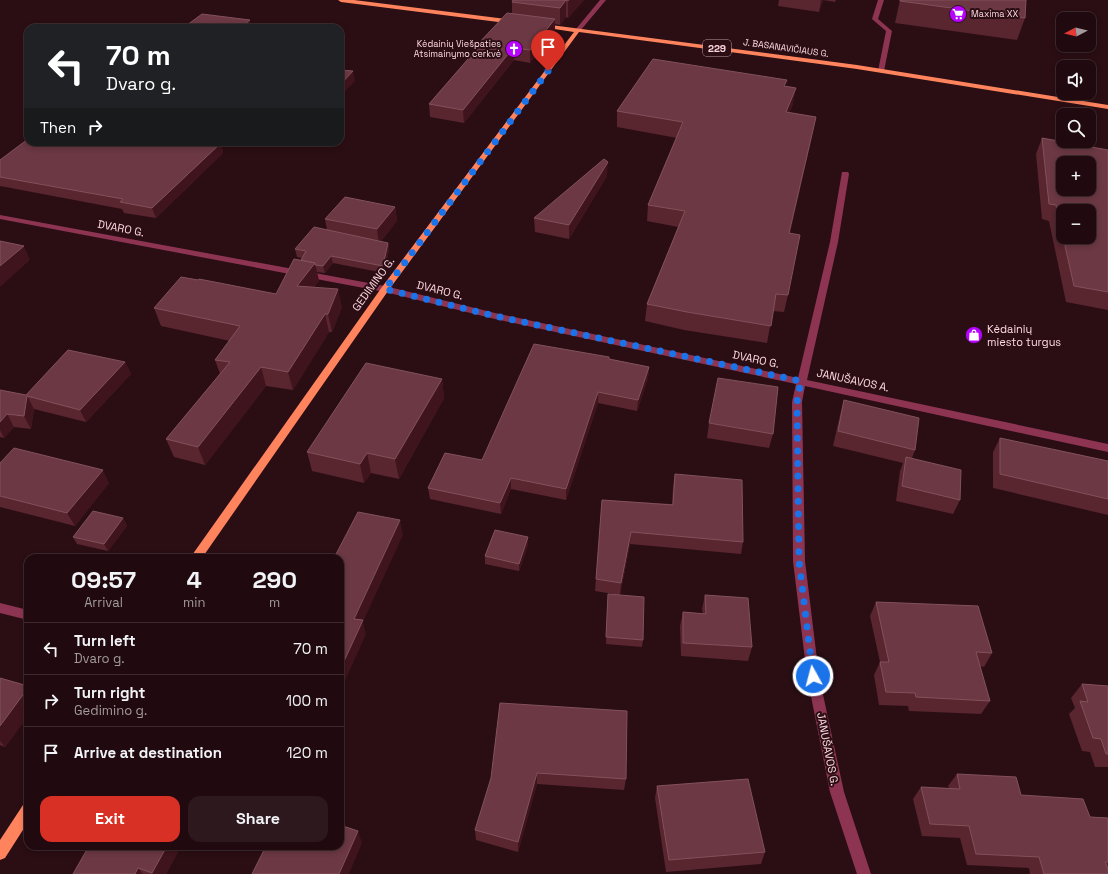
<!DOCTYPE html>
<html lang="en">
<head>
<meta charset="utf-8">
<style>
  :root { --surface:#200a0f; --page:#2d181d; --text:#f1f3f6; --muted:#a29a9e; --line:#3d2b2f; --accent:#d93025 }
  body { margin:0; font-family:"Space Grotesk",sans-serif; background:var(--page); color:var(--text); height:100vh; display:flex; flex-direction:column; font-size:15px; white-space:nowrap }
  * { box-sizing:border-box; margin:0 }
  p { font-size:13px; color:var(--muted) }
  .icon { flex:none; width:22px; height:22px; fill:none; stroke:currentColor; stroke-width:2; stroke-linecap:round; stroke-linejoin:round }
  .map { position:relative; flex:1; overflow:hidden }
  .details { position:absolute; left:24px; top:554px; width:320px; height:296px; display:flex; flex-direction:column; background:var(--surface); border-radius:12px; box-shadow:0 2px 6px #0003,0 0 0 1px var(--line) }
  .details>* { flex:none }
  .banner { position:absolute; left:24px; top:24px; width:320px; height:122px; border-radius:12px; box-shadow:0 2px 6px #0003,0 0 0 1px var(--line); background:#202124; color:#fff; overflow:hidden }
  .needle { width:26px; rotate:263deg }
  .tools { position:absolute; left:1056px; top:12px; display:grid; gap:8px }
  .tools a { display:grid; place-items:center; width:40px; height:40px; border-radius:8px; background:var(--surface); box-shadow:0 2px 6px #0003,0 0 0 1px var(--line); font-size:20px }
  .pin { position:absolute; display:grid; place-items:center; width:34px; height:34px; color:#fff; margin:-41px -17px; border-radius:50% 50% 50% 0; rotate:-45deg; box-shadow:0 0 4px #0007 }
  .pin .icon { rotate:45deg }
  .me { position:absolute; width:44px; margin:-22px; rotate:353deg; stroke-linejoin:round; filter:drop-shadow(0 0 3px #0008) }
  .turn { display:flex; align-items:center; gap:14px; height:84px; padding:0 16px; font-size:18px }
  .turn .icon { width:52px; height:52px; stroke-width:2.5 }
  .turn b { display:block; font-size:28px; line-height:34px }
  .then { display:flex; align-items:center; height:38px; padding:0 16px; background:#0003; gap:8px; font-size:15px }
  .eta { display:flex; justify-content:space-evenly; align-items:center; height:68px; text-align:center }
  .eta b { font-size:24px; font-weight:700; line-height:28px }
  .primary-button { display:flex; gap:8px; margin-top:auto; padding:8px 16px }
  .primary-button a { flex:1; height:46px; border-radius:12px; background:var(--accent); color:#fff; font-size:16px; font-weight:700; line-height:46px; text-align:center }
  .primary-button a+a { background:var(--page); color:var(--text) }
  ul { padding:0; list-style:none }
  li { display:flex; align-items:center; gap:12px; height:52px; padding:0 16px; border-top:1px solid var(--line) }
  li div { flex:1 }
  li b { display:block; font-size:15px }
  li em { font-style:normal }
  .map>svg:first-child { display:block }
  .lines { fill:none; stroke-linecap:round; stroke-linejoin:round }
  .minor { fill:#8e3453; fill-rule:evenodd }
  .major { fill:#ff845e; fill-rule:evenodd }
  .wall { fill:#59252f }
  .shaded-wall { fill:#3f141c }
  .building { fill:#6b3843; stroke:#82515c; fill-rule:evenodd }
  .route { stroke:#1a73e8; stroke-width:7; stroke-dasharray:0 12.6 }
  .labels { text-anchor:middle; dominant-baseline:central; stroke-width:4; stroke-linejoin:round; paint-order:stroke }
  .far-poi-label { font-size:9px; fill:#ffd7e2; stroke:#2a0e14; text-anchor:start }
  .far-street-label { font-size:9px; fill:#ffd7e2; stroke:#2a0e14 }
  .shield { fill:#2a0e14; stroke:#bf9ba4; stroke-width:1 }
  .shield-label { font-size:10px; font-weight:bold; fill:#ffd7e2 }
  .street-label { font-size:11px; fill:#ffd7e2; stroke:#2a0e14 }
  .poi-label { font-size:11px; fill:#ffd7e2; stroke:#2a0e14; text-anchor:start }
</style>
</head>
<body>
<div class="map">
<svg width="1108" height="874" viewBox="0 0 1108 874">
  <rect width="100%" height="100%" fill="#2a0e14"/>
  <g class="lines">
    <path class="minor" d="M600,0H606L580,31H576V29Z
      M878,0H884L878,19L892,31L884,71L881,73L878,71L886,31L872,19Z
      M842,172H848L849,174L838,242L807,380L1108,444V452L805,386L802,402L805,561L819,676L844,792L871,874H857L830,792L807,676L793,561L792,402L796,384L495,319L385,292L0,219V215L385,286L495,313L798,378L830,242Z
      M0,603L28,610V620L0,613Z"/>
    <path class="major" d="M338,0H354L513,20L516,22L513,24L341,2Z
      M543,24L857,65L1108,105V109L857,69L579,32L388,291L202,558H190L382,287L574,32L541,27V25Z
      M28,803V822L5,858L0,860V840L23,805Z"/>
  </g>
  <path class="wall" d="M513,0H584L568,18L566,17L560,25L555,24V31L530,63L514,60L464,123L430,117L429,104L479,47L478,44L512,13V2Z
    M779,0H836L835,2L823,0L819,12L778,6Z
    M900,0L1025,18L1017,40L895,23Z
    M785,86L793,104L789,113L816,117L790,233L788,295L784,312L773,311L767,343L684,330L645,321L647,304L678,227L647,221L648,205L677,138L617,127V111Z
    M1042,138L1108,150V310L1066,302L1049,221L1042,219L1036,154Z
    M28,142H219L218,143H221L223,153L156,218L124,213L122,209L0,186V160Z
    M607,176L569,239L535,232L534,218Z
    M395,207L397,221L381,241L388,243L389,250L384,273L333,263L325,273L317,272L319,281L314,287L342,307L332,332H329L293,390L266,386L205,465L174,457L166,439L220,374L215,360L230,341L161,326L154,308L198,280L276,294L301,260L302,258L297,257L295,249L327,230L325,219Z
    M609,357V359L649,367L648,378L637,411L598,403L566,500L511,489L501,514L430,499L428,488L482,460Z
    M125,362L131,374L86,422L34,409L31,429L14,427L4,438L0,437V390L26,395Z
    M442,379L444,398L399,479L371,473L364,483L312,471L307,452Z
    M844,400L915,450L912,458L960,500L953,514L896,501L900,471L903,463L833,446L840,415Z
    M709,423L773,434L769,448L707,438Z
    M1000,438L1108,461V515L993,488V452Z
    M0,463L109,483L75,526L0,507Z
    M675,474L743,542L741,554L630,544L620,595L595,591L602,500L672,504L673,486Z
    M123,518L127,526L108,551L77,544L73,537Z
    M528,537V545L519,571L485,564V556Z
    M608,594L643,640L642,647L606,644Z
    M705,595L752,647L748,661L681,656L680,626L683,612L703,614L702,609Z
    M876,602L992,653L984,667L980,666L990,701L981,714L909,711L908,706L879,705L874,675L880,662L870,616Z
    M0,678L28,686V716L5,747L0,745Z
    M1082,684L1108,686V767H1095L1090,752L1082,751L1069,714L1075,708L1071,698Z
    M500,703L626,779L624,790L537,784L518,852L476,840L475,830L491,778Z
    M957,774L1021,795L1090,817L1108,818V874H1030L1029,868L967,865L960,838L922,836L913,799L921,787L949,788L948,786Z
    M657,786L765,852L761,864L666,872L655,798Z
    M89,846H181L166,874H73Z"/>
  <path class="shaded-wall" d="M566,0V17L560,25V8Z
    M568,0H584L568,18Z
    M821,0H823L819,12Z
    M555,19V31L530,63V50Z
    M250,20L252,28H240Z
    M513,48L514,60L464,123L463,110Z
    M353,71L355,81L340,97V85Z
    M796,88L793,104L783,128L786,112Z
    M816,117L813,133L786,250L789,233Z
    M221,143L223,153L156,218L152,208Z
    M608,162L607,176L569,239V225Z
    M395,207L397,221L379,243L377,229Z
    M388,243L389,250L384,273L383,266Z
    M24,246L30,260L0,287V266Z
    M331,256L333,263L325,273L323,266Z
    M315,263L319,281L301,304L297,286Z
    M338,289L342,307L332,332L328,314Z
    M325,314L329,332L293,390L288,372Z
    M125,362L131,374L86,422L80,410Z
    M261,367L266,386L205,465L198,447Z
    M649,367L648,378L637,411L638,400Z
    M442,379L444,398L399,479L395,459Z
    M598,392V403L566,500V489Z
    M27,396L34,409L31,429L24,416Z
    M7,414L14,427L4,438L0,430V422Z
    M367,453L371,473L364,483L360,464Z
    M103,470L109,483L75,526L67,513Z
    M511,478V489L501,514L500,503Z
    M123,518L127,526L108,551L104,544Z
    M400,520L403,535L363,622L366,634L340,692V670L354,619Z
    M631,532L630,544L620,595L621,583Z
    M528,537V545L519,571V564Z
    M28,688V716L5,747L0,741V726Z
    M537,773V784L518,852V842Z
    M358,831L362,843L349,874H339Z
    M167,846H181L166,874H153L152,873Z
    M138,868L143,874H135Z"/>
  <path class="building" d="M513,0H569H566L560,8L512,2Z
    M900,0H1026L1025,18L900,1Z
    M507,13L555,19L530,50L513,48L463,110L429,104L481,44H478Z
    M202,14L250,20L240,28H183Z
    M653,59L787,80L784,86L796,88L786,112L816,117L789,233L800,235L788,295L776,294L771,326L687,312L647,304L685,211L648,205L683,122L617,111Z
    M340,70L353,71L340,85Z
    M1042,138L1108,150V292L1074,286L1063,237H1089V211H1063V236L1056,205L1049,204ZM1063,163H1089V189H1063Z
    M28,139V142H213L221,143L152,208L120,202L123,199L0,177V160Z
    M604,159L608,162L569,225L534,218Z
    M345,197L395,207L377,229L325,219Z
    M314,227L388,243L383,266L331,256L323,266L315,265V263L301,260L306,251L295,249Z
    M0,241L24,246L0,266Z
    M294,259L315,263L297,286L338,289L328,314H325L288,372L261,367L198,447L166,439L230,362L215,360L240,326L154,308L181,277L198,280L199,279L276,294Z
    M534,344L609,357V359L649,367L638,400L598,392L566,489L511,478L500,503L428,488L445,453L482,460Z
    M68,350L125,362L80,410L27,396L24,416L7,414L0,422V390L26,395Z
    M366,363L442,379L395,459L367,453L360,464L307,452Z
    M718,378L778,387L773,434L709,423Z
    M844,400L919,418L915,450L838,431Z
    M1000,438L1108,461V499L1000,474Z
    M14,448L103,470L67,513L0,496V463Z
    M906,457L961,470L960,500L902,486Z
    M675,474L742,480L743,542L631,532L621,583L596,579L602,500L673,505Z
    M93,511L123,518L104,544L73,537Z
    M358,512L400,520L354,619L363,620L340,670V558H334Z
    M495,530L528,537L519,564L485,556Z
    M608,594L644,597L643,640L606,637Z
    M705,595L748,598L752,647L683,643V612L706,614Z
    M876,602L978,606L992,653L976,652L990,701L916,697L915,693L886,692L880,662H889Z
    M0,678L28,686V688L0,726Z
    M1082,684L1108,686V754H1106L1101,739L1093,738L1080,701L1088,702Z
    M500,703L627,711L626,779L537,773L518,842L475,830L491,778Z
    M957,774L1016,777L1021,795L1083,799L1090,817L1108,818V862H1105L1108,869V874H1044L1039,857L976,854L969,826L930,824L921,787L960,789Z
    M748,779L765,852L669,860L657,786Z
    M340,825L358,831L339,874H252L266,846H340Z
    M89,846H167L152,873L138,868L135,874H73Z"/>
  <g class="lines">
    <path class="route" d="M548,71L385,289L495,316L801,381L797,402L799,561L813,676"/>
  </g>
  <defs>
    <g id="supermarket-disc" transform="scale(0.9)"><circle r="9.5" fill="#b603ff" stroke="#2a0e14"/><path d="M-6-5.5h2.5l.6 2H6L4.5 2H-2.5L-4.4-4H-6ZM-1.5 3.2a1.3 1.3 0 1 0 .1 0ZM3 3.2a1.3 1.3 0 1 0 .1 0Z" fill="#fff"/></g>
    <g id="church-disc" transform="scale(0.9)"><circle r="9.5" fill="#b603ff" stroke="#2a0e14"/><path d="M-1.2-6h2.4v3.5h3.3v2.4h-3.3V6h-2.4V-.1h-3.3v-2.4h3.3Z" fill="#fff"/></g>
    <g id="shop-disc" transform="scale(0.9)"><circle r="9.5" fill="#b603ff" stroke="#2a0e14"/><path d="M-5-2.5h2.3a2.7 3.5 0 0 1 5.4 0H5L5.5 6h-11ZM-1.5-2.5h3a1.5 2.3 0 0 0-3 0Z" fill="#fff"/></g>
  </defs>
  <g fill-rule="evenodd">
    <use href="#supermarket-disc" x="958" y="14"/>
    <use href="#church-disc" x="514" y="49"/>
    <use href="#shop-disc" x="974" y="335"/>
  </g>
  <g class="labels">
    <g class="far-poi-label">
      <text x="971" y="14">Maxima XX</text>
      <text x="501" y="44" text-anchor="end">Kėdainių Viešpaties<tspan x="501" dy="10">Atsimainymo cerkvė</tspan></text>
    </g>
    <g class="far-street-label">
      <text transform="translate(786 48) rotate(8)">J. BASANAVIČIAUS G.</text>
    </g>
    <rect class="shield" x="703" y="40" width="28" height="16" rx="3"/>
    <g class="shield-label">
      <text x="717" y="48">229</text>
    </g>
    <g class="street-label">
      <text transform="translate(121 228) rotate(11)">DVARO G.</text>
      <text transform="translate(373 284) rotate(-54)">GEDIMINO G.</text>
      <text transform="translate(440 290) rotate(14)">DVARO G.</text>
      <text transform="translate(756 359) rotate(12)">DVARO G.</text>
      <text transform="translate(853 380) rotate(12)">JANUŠAVOS A.</text>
      <text transform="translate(828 749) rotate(79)">JANUŠAVOS G.</text>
    </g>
    <g class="poi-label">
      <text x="987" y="329">Kėdainių<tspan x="987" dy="13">miesto turgus</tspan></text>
    </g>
  </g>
</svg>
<div class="tools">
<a><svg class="needle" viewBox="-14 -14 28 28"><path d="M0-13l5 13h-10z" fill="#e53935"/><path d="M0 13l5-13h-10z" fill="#a29a9e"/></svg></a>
<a><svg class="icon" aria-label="sound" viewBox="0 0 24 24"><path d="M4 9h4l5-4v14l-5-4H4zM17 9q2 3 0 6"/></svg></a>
<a><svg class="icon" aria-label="search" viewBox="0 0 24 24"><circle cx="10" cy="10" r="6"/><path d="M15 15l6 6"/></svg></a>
<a>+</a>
<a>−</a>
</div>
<div class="pin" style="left:548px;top:71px;background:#d93025"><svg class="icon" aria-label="arrive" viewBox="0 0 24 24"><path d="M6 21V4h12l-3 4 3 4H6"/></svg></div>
<svg class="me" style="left:813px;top:676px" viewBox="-20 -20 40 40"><circle r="17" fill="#1a73e8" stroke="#fff" stroke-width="3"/><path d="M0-11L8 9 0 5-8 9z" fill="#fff"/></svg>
<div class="banner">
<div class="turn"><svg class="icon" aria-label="left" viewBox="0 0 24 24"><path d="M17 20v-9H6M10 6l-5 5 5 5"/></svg><div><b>70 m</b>Dvaro g.</div></div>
<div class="then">Then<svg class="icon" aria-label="right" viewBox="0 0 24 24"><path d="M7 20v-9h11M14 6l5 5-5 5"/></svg></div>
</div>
<section class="details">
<div class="eta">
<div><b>09:57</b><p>Arrival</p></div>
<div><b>4</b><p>min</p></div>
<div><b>290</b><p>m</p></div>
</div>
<ul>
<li><svg class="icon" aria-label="left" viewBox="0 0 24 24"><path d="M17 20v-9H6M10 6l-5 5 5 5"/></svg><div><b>Turn left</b><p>Dvaro g.</p></div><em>70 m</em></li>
<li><svg class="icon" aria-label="right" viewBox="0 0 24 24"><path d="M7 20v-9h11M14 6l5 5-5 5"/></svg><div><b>Turn right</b><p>Gedimino g.</p></div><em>100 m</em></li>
<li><svg class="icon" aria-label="arrive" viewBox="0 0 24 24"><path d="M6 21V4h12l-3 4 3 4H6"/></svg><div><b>Arrive at destination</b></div><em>120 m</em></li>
</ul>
<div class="primary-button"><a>Exit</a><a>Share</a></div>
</section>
</div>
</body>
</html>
